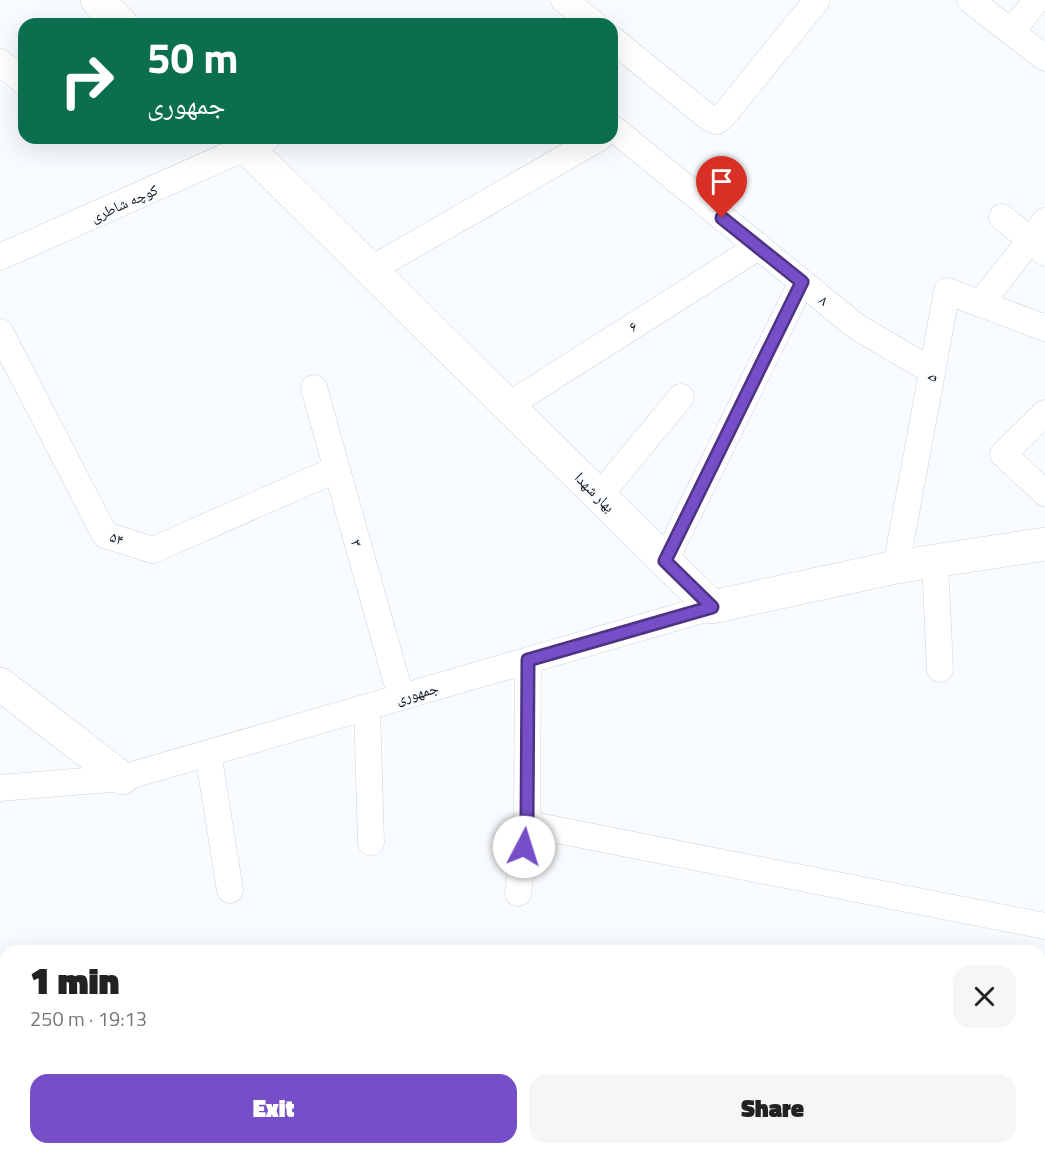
<!DOCTYPE html>
<html lang="en">
<head>
<meta charset="utf-8">
<style>
  :root { --surface:#fff; --page:#f6f6f6; --text:#222; --muted:#767676; --accent:#764ec7 }
  body { margin:0; font-family:"Titillium Web","Noto Naskh Arabic",sans-serif; background:var(--page); color:var(--text); height:100vh; display:flex; flex-direction:column; font-size:22px; white-space:nowrap }
  * { box-sizing:border-box; margin:0 }
  p { font-size:20px; color:var(--muted) }
  .icon { flex:none; width:33px; height:33px; fill:none; stroke:currentColor; stroke-width:2; stroke-linecap:round; stroke-linejoin:round }
  .map { position:relative; flex:1; overflow:hidden }
  .drawer { position:absolute; left:0px; top:945px; width:1046px; height:210px; display:flex; flex-direction:column; background:var(--surface); border-radius:18px 18px 0 0; box-shadow:0 6px 24px #0002 }
  .drawer>* { flex:none }
  .hud { position:absolute; left:18px; top:18px; width:600px; height:126px; border-radius:18px; box-shadow:0 6px 24px #0002; background:#0b6e4f; color:#fff; overflow:hidden }
  .pin { position:absolute; display:grid; place-items:center; width:51px; height:51px; color:#fff; margin:-62px -26px; border-radius:50% 50% 50% 0; rotate:-45deg; box-shadow:0 0 6px #0007 }
  .pin .icon { rotate:45deg }
  .me { position:absolute; width:66px; margin:-33px; rotate:5deg; stroke-linejoin:round; filter:drop-shadow(0 0 4px #0008) }
  .turn { display:flex; align-items:center; gap:21px; height:126px; padding:0 30px; font-size:27px }
  .turn .icon { width:78px; height:78px; stroke-width:2.5 }
  .turn b { display:block; font-size:42px; line-height:51px }
  .round { display:grid; place-items:center; flex:none; width:63px; height:63px; border-radius:18px; background:var(--page) }
  .head { display:flex; align-items:center; justify-content:space-between; height:102px; padding:0 30px }
  h1 { font-size:36px; font-weight:800; line-height:45px }
  .action { display:flex; gap:12px; margin-top:auto; padding:12px 30px }
  .action a { flex:1; height:69px; border-radius:18px; background:var(--accent); color:#fff; font-size:24px; font-weight:800; line-height:69px; text-align:center }
  .action a+a { background:var(--page); color:var(--text) }
  .map>svg:first-child { display:block }
  .lines { fill:none; stroke-linecap:round; stroke-linejoin:round }
  .street-casing { stroke:#ccd4db; stroke-width:27 }
  .secondary-casing { stroke:#ccd4db; stroke-width:34 }
  .street { stroke:#fff; stroke-width:26 }
  .secondary { stroke:#fff; stroke-width:33 }
  .route-casing { stroke:#4d3381; stroke-width:15 }
  .route { stroke:#764ec7; stroke-width:10 }
  .labels { text-anchor:middle; dominant-baseline:central; stroke-width:4.5; stroke-linejoin:round; paint-order:stroke }
  .street-label { font-size:15px; fill:#121517; stroke:#f9fcff }
</style>
</head>
<body>
<div class="map">
<svg width="1045" height="1155" viewBox="0 0 1045 1155">
  <rect width="100%" height="100%" fill="#f9fcff"/>
  <g class="lines">
    <g class="street-casing">
      <path id="street" d="M564,0L594,24
        M970,0L1045,58
        M1011,32L1037,0
        M612,39L709,118L717,121L724,115L817,0
        M0,62L24,82
        M612,130L614,129L857,327L932,371
        M1002,217L1045,253
        M0,257L267,138
        M370,270L599,138
        M980,304L1045,221
        M0,332L105,535L153,550L337,469
        M314,388L401,697
        M507,406L758,247
        M1045,413L1003,454L1045,493
        M599,496L681,397
        M665,561L802,282
        M935,561L940,669
        M896,567L947,291L1045,328
        M367,707L371,842
        M208,753L230,890
        M0,788L122,778L712,607
        M527,824L1045,926
        M518,893L527,824L528,660
        M1040,1029L1045,1020
        M1040,1053L1045,1055
        M208,1155L210,1149
        M525,1155L527,1149
        M707,1155L710,1149"/>
    </g>
    <g class="secondary-casing">
      <path id="secondary" d="M97,0L121,24
        M237,138L712,607L896,567L1045,544
        M0,684L122,778
        M0,1066L6,1068
        M273,1149L291,1155"/>
    </g>
    <use href="#street" class="street"/>
    <use href="#secondary" class="secondary"/>
  </g>
  <g class="lines">
    <g class="route-casing">
      <path id="route" d="M524,847L527,824L528,660L712,607L665,561L802,282L722,218"/>
    </g>
    <use href="#route" class="route"/>
  </g>
  <g class="labels">
    <g class="street-label">
      <text transform="translate(124 203) rotate(-24)">کوچه شاطری</text>
      <text transform="translate(824 300) rotate(39)">۸</text>
      <text transform="translate(633 326) rotate(-32)">۶</text>
      <text transform="translate(931 378) rotate(-80)">۵</text>
      <text transform="translate(595 492) rotate(45)">بهار شهدا</text>
      <text transform="translate(117 538) rotate(21)">۵۴</text>
      <text transform="translate(357 543) rotate(74)">۳</text>
      <text transform="translate(417 693) rotate(-16)">جمهوری</text>
    </g>
  </g>
</svg>
<div class="pin" style="left:722px;top:218px;background:#d93025"><svg class="icon" aria-label="arrive" viewBox="0 0 24 24"><path d="M6 21V4h12l-3 4 3 4H6"/></svg></div>
<svg class="me" style="left:524px;top:847px" viewBox="-20 -20 40 40"><circle r="19" fill="#fff"/><path d="M0-13L10 11 0 6-10 11z" fill="#764ec7"/></svg>
<div class="hud">
<div class="turn"><svg class="icon" aria-label="right" viewBox="0 0 24 24"><path d="M7 20v-9h11M14 6l5 5-5 5"/></svg><div><b>50 m</b>جمهوری</div></div>
</div>
<section class="drawer">
<div class="head"><div><h1>1 min</h1><p>250 m · 19:13</p></div><a class="round"><svg class="icon" aria-label="close" viewBox="0 0 24 24"><path d="M6 6l12 12M18 6L6 18"/></svg></a></div>
<div class="action"><a>Exit</a><a>Share</a></div>
</section>
</div>
</body>
</html>
